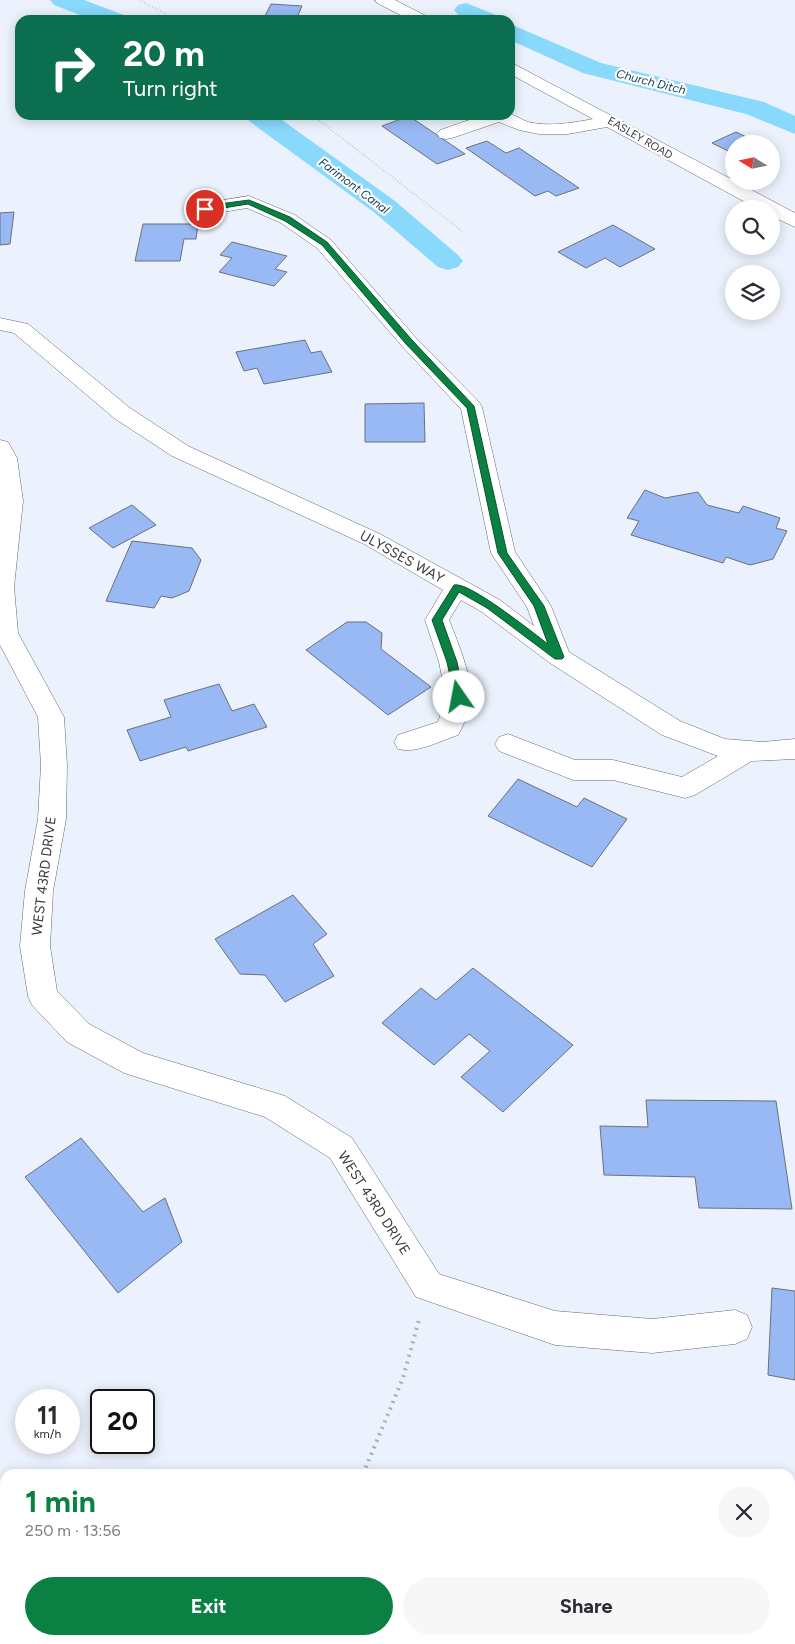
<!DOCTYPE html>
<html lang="en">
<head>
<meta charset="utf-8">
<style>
  :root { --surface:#fff; --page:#f7f7f7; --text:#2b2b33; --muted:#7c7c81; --accent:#0b8043 }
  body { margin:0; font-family:Figtree,sans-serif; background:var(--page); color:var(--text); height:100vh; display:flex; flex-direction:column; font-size:19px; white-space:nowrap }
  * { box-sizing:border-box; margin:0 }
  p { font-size:16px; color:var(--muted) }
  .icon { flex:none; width:28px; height:28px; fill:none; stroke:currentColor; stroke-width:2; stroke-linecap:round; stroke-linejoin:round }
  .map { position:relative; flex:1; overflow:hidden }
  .side { position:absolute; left:0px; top:1469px; width:795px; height:176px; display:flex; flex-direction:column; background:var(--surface); border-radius:15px 15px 0 0; box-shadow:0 2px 12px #0003 }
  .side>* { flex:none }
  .banner { position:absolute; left:15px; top:15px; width:500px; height:105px; border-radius:15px; box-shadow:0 2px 12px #0003; background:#0b6e4f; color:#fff; overflow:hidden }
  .needle { width:32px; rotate:280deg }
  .controls { position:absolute; left:725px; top:135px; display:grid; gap:10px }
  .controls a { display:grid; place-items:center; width:55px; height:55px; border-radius:50%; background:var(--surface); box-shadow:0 2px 12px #0003; font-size:25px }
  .speed { position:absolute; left:15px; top:1389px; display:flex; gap:10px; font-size:25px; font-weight:700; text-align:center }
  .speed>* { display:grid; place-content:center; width:65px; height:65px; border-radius:50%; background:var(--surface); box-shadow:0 2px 12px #0003; line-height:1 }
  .speed small { font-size:12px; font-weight:400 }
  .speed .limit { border:2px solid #111; border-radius:8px; background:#fff; color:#111 }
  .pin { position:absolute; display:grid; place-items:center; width:42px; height:42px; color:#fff; margin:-21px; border:2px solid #fff; border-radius:50%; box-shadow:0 1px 5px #0007 }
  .me { position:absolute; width:55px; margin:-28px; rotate:348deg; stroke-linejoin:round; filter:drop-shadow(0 0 4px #0008) }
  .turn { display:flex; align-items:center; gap:18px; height:105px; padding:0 25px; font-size:22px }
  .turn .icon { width:65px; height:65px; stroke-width:2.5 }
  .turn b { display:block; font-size:35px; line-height:42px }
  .round { display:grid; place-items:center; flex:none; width:52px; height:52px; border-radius:26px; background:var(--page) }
  .head { display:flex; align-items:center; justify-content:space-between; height:85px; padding:0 25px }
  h1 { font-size:30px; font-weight:700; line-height:38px; color:var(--accent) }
  .action { display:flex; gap:10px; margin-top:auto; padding:10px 25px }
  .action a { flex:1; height:58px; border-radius:30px; background:var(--accent); color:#fff; font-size:20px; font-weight:700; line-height:58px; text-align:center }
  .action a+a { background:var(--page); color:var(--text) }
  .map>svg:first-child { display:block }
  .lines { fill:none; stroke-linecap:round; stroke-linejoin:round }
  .canal { fill:#89d9fc; fill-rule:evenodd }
  .building { fill:#99b9f5; stroke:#6b7079 }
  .minor-casing { stroke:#646972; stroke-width:1 }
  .path-far1 { stroke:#a8adb5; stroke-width:2; stroke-dasharray:0.5 2.5; stroke-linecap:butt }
  .path { stroke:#a8adb5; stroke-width:4; stroke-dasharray:2 5; stroke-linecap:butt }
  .minor { fill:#fff; fill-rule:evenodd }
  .route { fill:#0b8043; stroke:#07532c }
  .labels { text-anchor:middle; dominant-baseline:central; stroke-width:4.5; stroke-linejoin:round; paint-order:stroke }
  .far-street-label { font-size:11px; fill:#383a3e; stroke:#fff }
  .far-water-label { font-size:12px; font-style:italic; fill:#0d3d4f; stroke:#fff }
  .street-label { font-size:14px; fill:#383a3e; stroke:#fff }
</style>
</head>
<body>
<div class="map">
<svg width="795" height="1644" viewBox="0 0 795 1644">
  <rect width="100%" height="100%" fill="#ecf2fd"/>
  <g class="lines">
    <path class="canal" d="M50,0H84L124,15L127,20H93L54,5Z
      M466,3L496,15L499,20C484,20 464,24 454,10L458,5Z
      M510,24L601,63L764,102L795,116V134L746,114L583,73L510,40Z
      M245,115H275L395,201L458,255L463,261L458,267L448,270L438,267L375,213L249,121Z"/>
  </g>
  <path class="building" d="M271,4L302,6L296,20H263Z
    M409,116L465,154L437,164L382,126Z
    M736,132L761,144H734V154L712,143Z
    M487,141L506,153L519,148L579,188L556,196L548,191L535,196L466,148Z
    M14,212L10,244L0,245V213Z
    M143,224H198L196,239H184L180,261H135Z
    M613,225L655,249L620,267L605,258L586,268L558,252Z
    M232,242L287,256L275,269L287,272L274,286L219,272L232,258L220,255Z
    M305,340L311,353L321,351L332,372L264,384L257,368L244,371L236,352Z
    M424,403L425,442H365V404Z
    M645,490L665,498L698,492L707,505L739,513L743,506L780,518L776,528L787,531L773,559L750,565L726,557L723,563L631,535L639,521L627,518Z
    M132,505L156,525L113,548L89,528Z
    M132,541L192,548L201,560L189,591L172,598L161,596L154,608L106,601Z
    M347,622H366L382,633L381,649L431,687L388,715L306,650Z
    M219,684L232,711L254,704L267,727L188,751L186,747L140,761L127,730L171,717L164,700Z
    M518,779L577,807L584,798L627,819L592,867L488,816Z
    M293,895L327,934L313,944L334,976L285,1002L265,975L240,974L215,939Z
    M473,968L573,1045L503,1112L461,1077L490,1051L469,1034L434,1065L382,1023L421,988L436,1000Z
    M646,1100L776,1101L792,1209L699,1208L695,1177L604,1175L600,1126L648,1127Z
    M81,1138L143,1212L165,1198L182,1242L118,1293L25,1177Z
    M772,1288L795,1291V1380L768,1375Z"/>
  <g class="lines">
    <g class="minor-casing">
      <path id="minor" d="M375,0H395L428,17L430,20H410L377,3Z
        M510,62L795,213V227L771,216V209H758L607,127L568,134H539L519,130L499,122L452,138L446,139L440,138L437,134L440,130C462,123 488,111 510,114C515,115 522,120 528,122C549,127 572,123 593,119L510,74Z
        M249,196L295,215L331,240L416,338L479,402L482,407L515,552L551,606L569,652L680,721L725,739L762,742L795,739V759L752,761L695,795L685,798L613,780H573L499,751L495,744L499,737L508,734L575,760H613L682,777L718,756L662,735L550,663L482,612L461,600L449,620C456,637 474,682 471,698C470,710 464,725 458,735C440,741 416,754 398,749L394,742L398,735L438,722L446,697L439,662L425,620L443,590L364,544L172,456L114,418L14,333L0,330V318L28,324L130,408L188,446L380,534L500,600L534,626L527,607L491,553L461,409L402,346L317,248L281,223L247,208L205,215L198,213L196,209L198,205L205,203Z
        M0,440L8,442L17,458L23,501L14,587L18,633L64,717L67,765L66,819L53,891L50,946L57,991L89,1024L143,1053L285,1096L352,1138L439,1274L555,1311L652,1319L735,1310L747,1315L752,1327L747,1339L735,1344L652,1353L555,1345L416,1297L330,1158L265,1117L124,1073L67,1042L32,1005L28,996L20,946L25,891L38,819L41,765L38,717L0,645Z"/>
    </g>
    <path class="path-far1" d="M139,0L178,20
      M312,115L462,231"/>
    <path class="path" d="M363,1474L403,1378L419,1320
      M253,1644L256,1640"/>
    <use href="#minor" class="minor"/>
  </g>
  <path class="route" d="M249,200L290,217L327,242L412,340L474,406L507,553L544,606L564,657L562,659H555L487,608L459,592L442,620L457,662L464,697L463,699H455L447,662L432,620L454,585C469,581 533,633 548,644L534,606L498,553L467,408L406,344L322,245L285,221L248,204L205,211L201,209L205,206Z"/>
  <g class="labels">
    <g class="far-street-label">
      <text transform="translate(640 138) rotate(30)">EASLEY ROAD</text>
    </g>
    <g class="far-water-label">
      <text transform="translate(651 82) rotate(14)">Church Ditch</text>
      <text transform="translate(354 186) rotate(37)">Farimont Canal</text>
    </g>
    <g class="street-label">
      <text transform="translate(402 557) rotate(29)">ULYSSES WAY</text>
      <text transform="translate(44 876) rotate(-83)">WEST 43RD DRIVE</text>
      <text transform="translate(374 1203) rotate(57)">WEST 43RD DRIVE</text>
    </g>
  </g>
</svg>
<div class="controls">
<a><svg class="needle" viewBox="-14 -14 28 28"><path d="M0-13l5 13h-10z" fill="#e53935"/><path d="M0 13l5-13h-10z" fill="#7c7c81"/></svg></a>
<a><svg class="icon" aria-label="search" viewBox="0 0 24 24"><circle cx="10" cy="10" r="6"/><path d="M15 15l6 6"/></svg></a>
<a><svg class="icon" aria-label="layers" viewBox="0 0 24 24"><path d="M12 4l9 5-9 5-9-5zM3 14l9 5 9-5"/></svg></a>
</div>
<div class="speed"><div>11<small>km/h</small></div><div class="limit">20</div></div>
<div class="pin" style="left:205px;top:209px;background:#d93025"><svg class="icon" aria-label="arrive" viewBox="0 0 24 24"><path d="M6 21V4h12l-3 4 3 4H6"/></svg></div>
<svg class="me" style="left:459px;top:697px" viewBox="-20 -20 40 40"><circle r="19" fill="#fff"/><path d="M0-13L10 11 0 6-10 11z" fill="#0b8043"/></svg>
<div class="banner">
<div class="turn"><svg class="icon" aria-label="right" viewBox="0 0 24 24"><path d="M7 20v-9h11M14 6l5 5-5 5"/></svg><div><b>20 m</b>Turn right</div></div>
</div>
<section class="side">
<div class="head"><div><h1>1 min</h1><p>250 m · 13:56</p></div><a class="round"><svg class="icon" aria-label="close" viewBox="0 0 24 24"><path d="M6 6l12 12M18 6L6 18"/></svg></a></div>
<div class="action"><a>Exit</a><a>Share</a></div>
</section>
</div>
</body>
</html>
